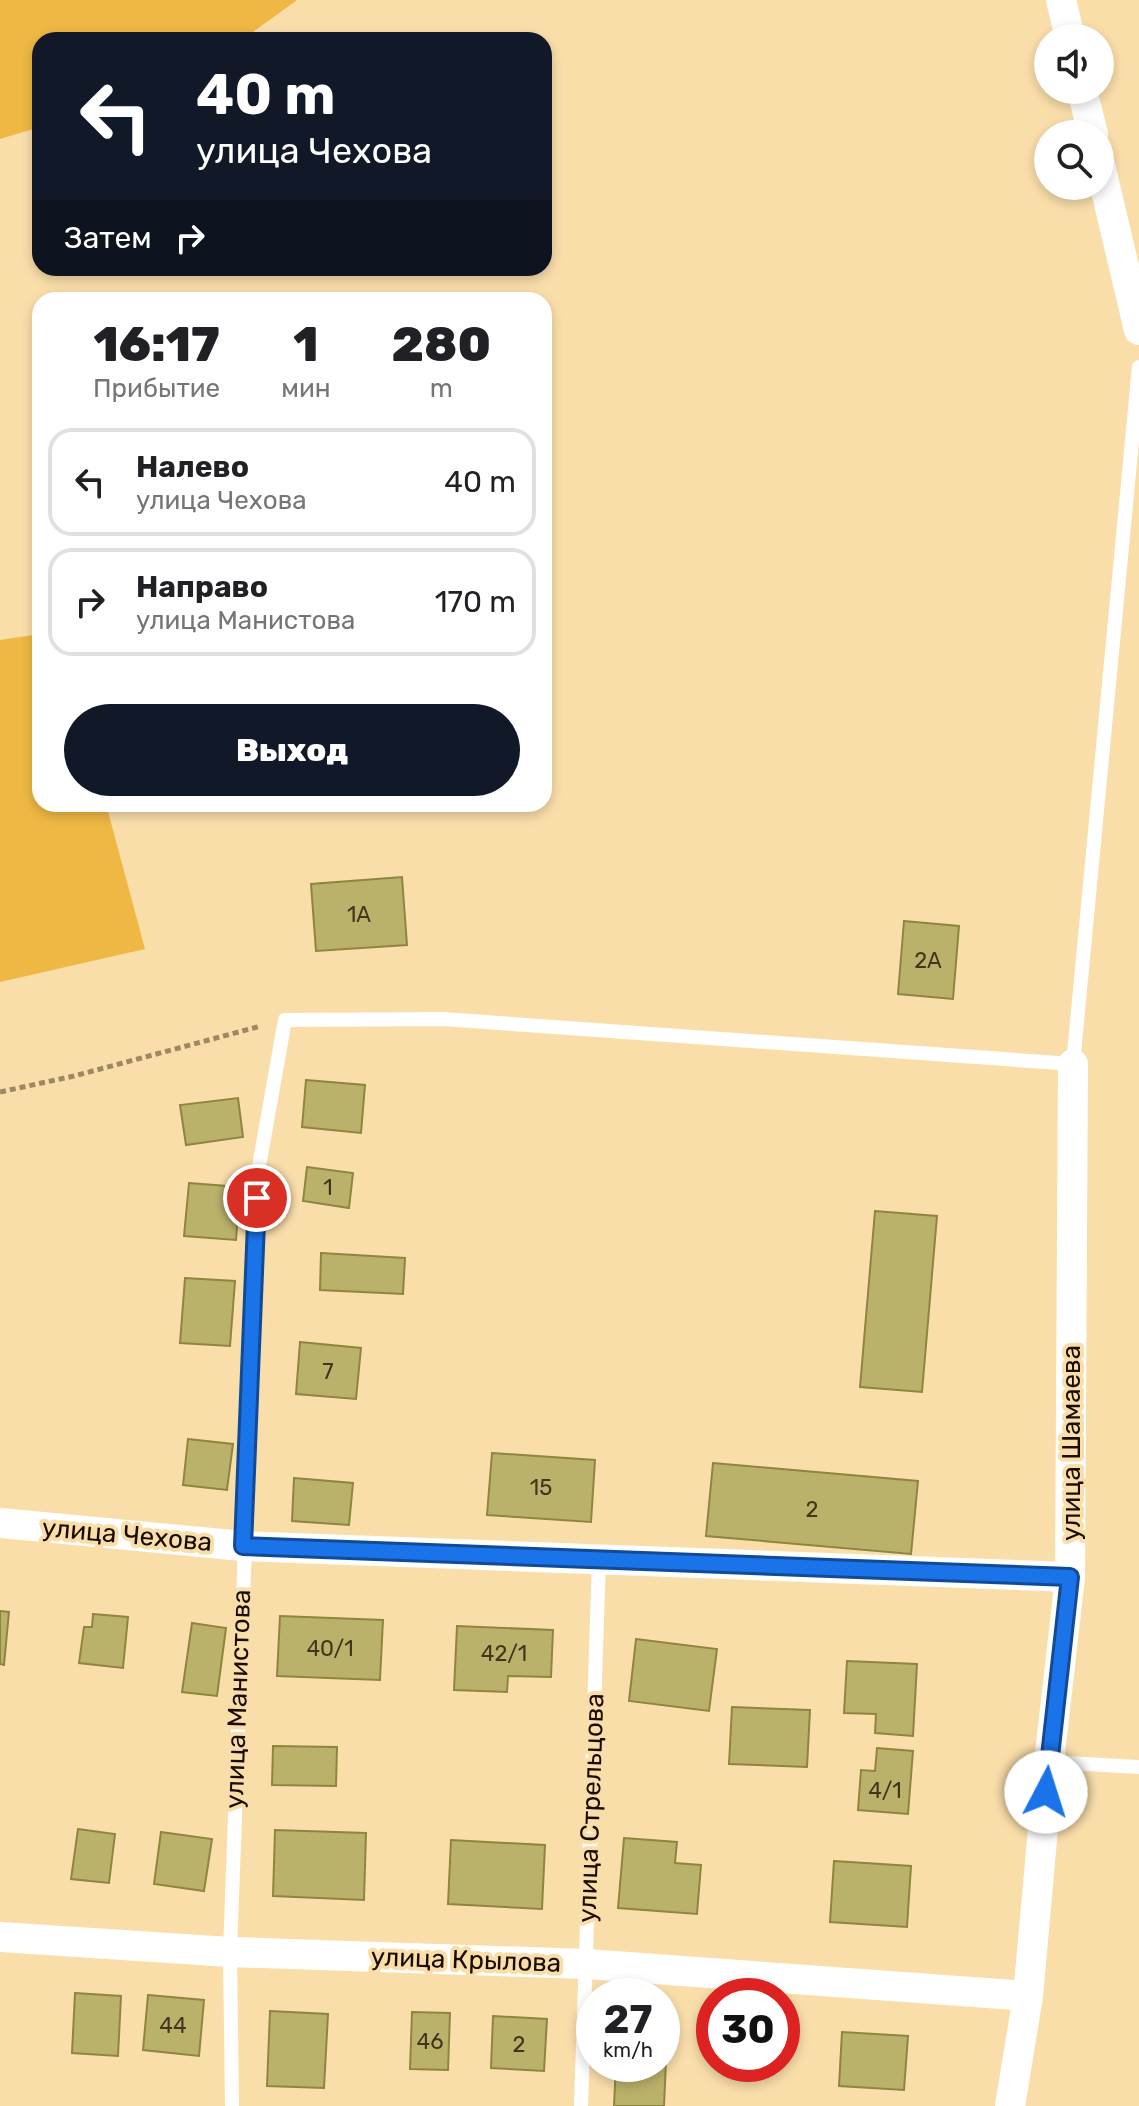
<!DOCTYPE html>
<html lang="ru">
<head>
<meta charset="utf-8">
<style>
  :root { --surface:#fff; --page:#f2f2f2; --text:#202124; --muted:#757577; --line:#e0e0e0; --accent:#111827 }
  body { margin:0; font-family:Rubik,sans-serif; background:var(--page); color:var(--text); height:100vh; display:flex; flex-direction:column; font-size:30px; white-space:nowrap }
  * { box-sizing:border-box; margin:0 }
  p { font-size:26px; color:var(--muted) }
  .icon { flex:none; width:44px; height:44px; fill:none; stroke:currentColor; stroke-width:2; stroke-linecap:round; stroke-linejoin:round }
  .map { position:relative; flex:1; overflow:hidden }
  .panel { position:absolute; left:32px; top:292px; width:520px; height:520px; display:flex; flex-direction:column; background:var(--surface); border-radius:24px; box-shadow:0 4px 12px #0003 }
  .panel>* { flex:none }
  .top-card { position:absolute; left:32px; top:32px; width:520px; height:244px; border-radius:24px; box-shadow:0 4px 12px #0003; background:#111827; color:#fff; overflow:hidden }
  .fabs { position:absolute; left:1034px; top:24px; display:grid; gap:16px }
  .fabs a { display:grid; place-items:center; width:80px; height:80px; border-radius:50%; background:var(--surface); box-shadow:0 4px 12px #0003; font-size:40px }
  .speed { position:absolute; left:576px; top:1978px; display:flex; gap:16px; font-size:40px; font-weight:700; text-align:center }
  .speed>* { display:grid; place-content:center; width:104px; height:104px; border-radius:50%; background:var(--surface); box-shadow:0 4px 12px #0003; line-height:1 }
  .speed small { font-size:20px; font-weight:400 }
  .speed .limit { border:12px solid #d22; background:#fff; color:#111 }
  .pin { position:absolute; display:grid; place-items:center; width:68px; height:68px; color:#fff; margin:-34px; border:4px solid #fff; border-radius:50%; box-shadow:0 2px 8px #0007 }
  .me { position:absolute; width:88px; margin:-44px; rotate:5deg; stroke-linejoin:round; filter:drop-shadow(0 0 6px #0008) }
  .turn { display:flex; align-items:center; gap:28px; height:168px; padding:0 32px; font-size:36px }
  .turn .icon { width:104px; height:104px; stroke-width:2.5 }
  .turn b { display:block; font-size:56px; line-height:68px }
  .then { display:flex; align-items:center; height:76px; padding:0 32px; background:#0003; gap:16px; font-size:30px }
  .eta { display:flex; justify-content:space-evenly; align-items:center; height:136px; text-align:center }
  .eta b { font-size:48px; font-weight:800; line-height:56px }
  .cta { display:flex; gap:16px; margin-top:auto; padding:16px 32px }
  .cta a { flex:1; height:92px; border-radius:48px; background:var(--accent); color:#fff; font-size:32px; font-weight:800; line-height:92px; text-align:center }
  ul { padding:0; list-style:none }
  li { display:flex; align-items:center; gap:24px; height:108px; margin:0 16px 12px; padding:0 16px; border:4px solid var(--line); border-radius:24px }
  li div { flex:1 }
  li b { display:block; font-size:30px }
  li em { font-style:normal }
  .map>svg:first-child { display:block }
  .green { fill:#efb844 }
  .building { fill:#bab26b; stroke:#8e863f; stroke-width:2 }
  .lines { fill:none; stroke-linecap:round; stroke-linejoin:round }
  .path { stroke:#9d8764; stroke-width:5; stroke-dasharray:6 4; stroke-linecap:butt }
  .lane { stroke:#fff; stroke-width:14 }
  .street { stroke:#fff; stroke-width:30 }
  .route-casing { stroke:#114b97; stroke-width:20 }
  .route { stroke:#1a73e8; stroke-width:14 }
  .labels { text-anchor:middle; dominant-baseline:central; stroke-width:8; stroke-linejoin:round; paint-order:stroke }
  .number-label { font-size:22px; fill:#41361b }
  .street-label { font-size:26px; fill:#190c00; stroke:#fadeaa }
</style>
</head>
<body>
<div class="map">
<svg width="1139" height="2106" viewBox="0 0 1139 2106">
  <rect width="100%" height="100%" fill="#fadeaa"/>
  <path class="green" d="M0,0H297L242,40H40V127L0,139Z
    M40,634V804H106L145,949L0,982V640Z"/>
  <path class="building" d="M402,877L407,945L316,951L311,884Z
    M904,921L959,926L953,999L898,994Z
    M306,1080L365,1085L361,1133L302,1127Z
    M238,1098L243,1137L186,1145L180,1105Z
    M307,1167L353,1173L349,1208L303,1201Z
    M189,1183L240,1187L236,1240L184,1236Z
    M875,1211L937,1216L922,1392L860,1387Z
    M321,1253L405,1258L403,1294L320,1290Z
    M185,1278L235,1281L230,1346L180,1343Z
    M300,1342L361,1348L356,1399L296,1394Z
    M188,1439L233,1444L227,1490L183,1485Z
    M492,1453L595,1460L591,1522L487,1515Z
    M713,1463L918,1481L911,1554L706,1536Z
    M294,1478L353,1483L349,1525L292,1521Z
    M0,1611L9,1612L4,1665L0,1664Z
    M93,1614L128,1617L123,1668L79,1663L84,1627H92Z
    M280,1616L383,1620L380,1680L277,1676Z
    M192,1623L226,1628L217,1696L182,1692Z
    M457,1626L553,1630L551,1677L508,1676L507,1692L454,1690Z
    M636,1639L717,1649L709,1711L629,1701Z
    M847,1661L917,1664L913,1736L875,1733L876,1714L844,1713Z
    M732,1707L810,1710L807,1767L729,1764Z
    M273,1746L337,1747L336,1786L272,1785Z
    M877,1748L913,1751L908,1814L858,1810L861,1770L875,1771Z
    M78,1829L115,1834L109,1883L71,1879Z
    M275,1830L366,1833L364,1900L273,1896Z
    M161,1832L212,1839L204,1891L154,1884Z
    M624,1838L677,1842L675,1863L701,1865L697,1914L618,1908Z
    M451,1840L545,1845L542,1909L448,1904Z
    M834,1861L911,1866L907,1927L830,1922Z
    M75,1993L121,1996L118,2056L72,2053Z
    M148,1995L204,2000L199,2056L143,2050Z
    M270,2011L328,2014L324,2088L267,2086Z
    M412,2012L450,2013L448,2070L410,2069Z
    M493,2016L547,2019L544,2071L491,2068Z
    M842,2032L908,2036L904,2090L839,2086Z
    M662,2061H666L664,2106H614L616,2064H662Z"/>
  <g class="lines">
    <path class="path" d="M0,1092L74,1076L261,1026"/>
    <path class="lane" d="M1049,1762L1139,1767
      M232,2106L230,1952L259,1166L285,1020L443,1019L1073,1064L1139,367
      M581,2106L599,1558"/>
    <path class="street" d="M1061,0L1070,38
      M1082,90L1093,134
      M1100,165L1139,330
      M0,1523L243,1546L1070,1577
      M0,1937L230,1952L586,1964L1028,1996
      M1010,2106L1028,1996L1049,1762L1070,1577L1073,1064"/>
  </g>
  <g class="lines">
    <g class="route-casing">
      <path id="route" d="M257,1198L243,1546L1070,1577L1046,1792"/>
    </g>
    <use href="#route" class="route"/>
  </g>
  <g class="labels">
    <g class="number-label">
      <text x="359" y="914">1А</text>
      <text x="928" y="960">2А</text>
      <text x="328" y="1187">1</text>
      <text x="328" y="1371">7</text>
      <text x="541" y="1487">15</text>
      <text x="812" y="1509">2</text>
      <text x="330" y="1648">40/1</text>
      <text x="504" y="1653">42/1</text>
      <text x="885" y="1790">4/1</text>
      <text x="173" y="2025">44</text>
      <text x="430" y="2041">46</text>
      <text x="519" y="2044">2</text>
    </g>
    <g class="street-label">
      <text transform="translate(1071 1443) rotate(-90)">улица Шамаева</text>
      <text transform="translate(127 1535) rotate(5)">улица Чехова</text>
      <text transform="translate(238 1699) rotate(-88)">улица Манистова</text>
      <text transform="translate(591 1808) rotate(-88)">улица Стрельцова</text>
      <text transform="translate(466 1960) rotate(2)">улица Крылова</text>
    </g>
  </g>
</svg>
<div class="fabs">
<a><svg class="icon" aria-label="sound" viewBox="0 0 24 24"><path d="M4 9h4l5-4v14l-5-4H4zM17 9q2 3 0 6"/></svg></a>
<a><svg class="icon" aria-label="search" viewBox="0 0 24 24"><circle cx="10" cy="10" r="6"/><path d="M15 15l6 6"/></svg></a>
</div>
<div class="speed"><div>27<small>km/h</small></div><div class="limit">30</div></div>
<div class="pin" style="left:257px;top:1198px;background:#d93025"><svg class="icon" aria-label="arrive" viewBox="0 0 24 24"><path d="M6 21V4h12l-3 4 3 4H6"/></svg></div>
<svg class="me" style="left:1046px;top:1792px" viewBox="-20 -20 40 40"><circle r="19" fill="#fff"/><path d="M0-13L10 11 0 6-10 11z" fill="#1a73e8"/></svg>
<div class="top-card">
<div class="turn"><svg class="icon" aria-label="left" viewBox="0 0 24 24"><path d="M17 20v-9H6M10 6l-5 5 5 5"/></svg><div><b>40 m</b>улица Чехова</div></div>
<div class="then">Затем<svg class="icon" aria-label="right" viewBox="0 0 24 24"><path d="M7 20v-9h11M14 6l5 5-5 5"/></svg></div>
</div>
<section class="panel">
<div class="eta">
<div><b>16:17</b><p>Прибытие</p></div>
<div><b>1</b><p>мин</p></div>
<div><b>280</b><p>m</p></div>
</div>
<ul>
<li><svg class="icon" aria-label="left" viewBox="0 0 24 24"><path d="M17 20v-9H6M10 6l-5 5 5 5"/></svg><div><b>Налево</b><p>улица Чехова</p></div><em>40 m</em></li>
<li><svg class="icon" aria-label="right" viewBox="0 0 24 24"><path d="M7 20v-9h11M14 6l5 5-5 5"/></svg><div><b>Направо</b><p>улица Манистова</p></div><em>170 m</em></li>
</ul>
<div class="cta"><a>Выход</a></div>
</section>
</div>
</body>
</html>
